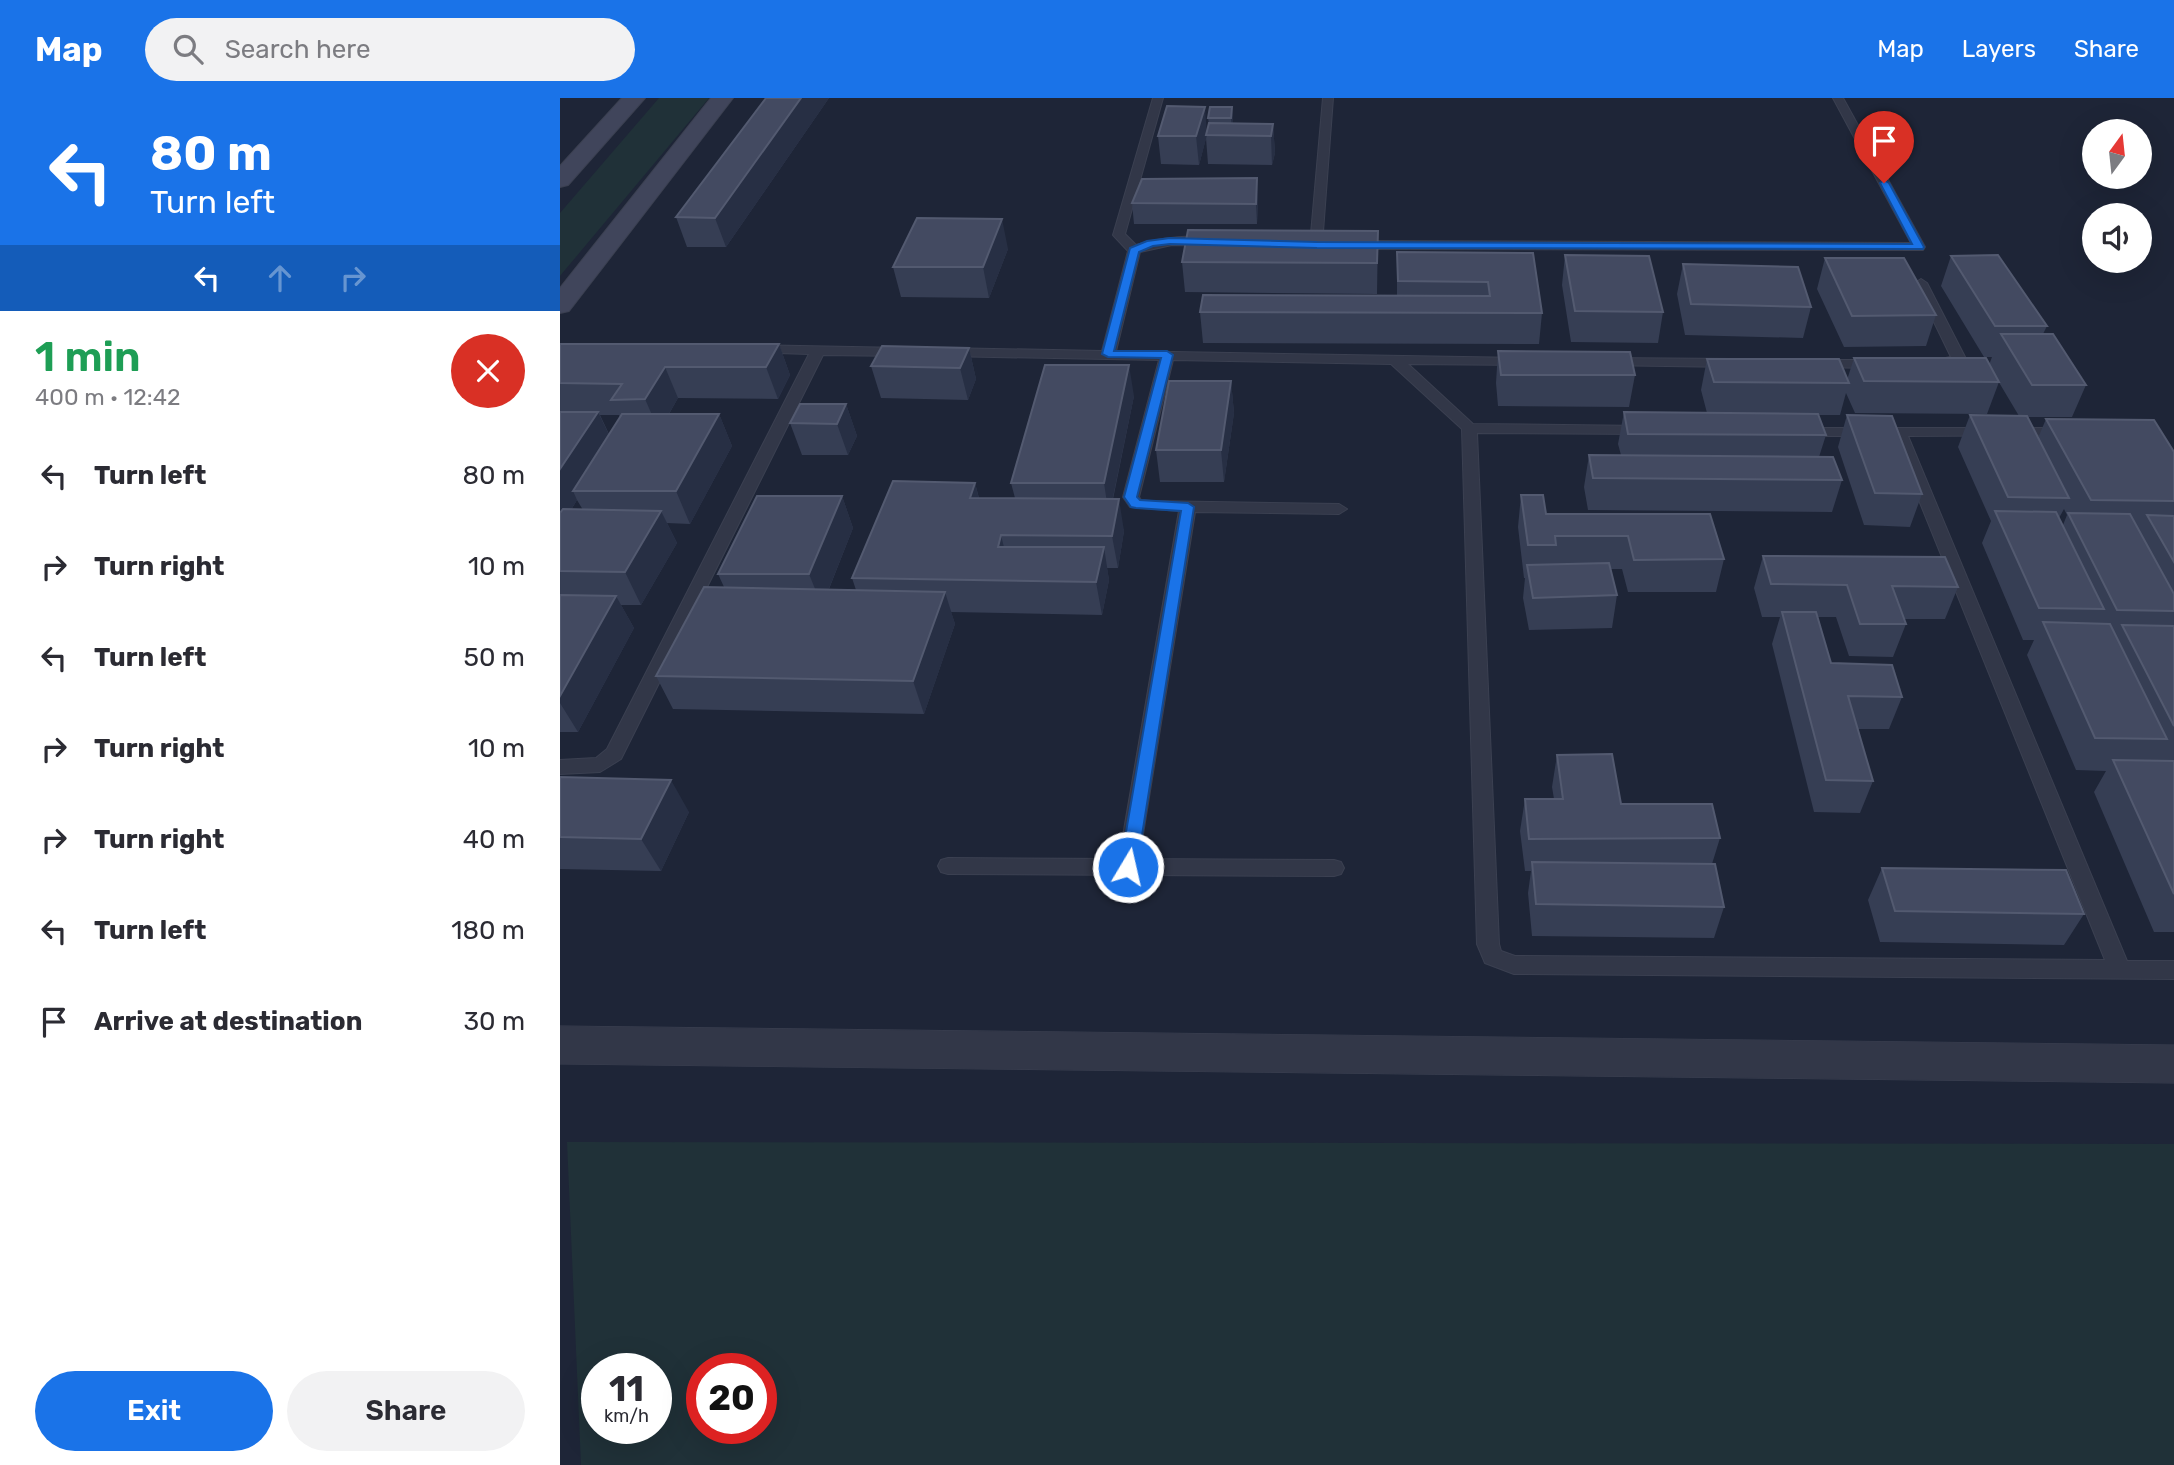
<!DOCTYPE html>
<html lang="en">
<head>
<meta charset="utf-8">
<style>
  :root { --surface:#fff; --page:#f2f2f3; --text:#2b2b33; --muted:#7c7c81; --accent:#1a73e8 }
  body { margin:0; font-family:Rubik,sans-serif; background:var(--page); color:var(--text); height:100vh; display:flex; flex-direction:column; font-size:26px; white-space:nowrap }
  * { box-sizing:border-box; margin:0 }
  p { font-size:23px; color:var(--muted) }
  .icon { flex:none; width:38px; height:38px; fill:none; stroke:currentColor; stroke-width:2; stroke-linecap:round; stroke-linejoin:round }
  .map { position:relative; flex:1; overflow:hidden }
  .sheet { display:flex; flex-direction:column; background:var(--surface); width:560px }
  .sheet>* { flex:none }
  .top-card { background:#1a73e8; color:#fff; overflow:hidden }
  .needle { width:46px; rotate:15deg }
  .tools { position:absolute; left:1522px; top:21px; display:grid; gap:14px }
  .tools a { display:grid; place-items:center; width:70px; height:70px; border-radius:50%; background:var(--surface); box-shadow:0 7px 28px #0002; font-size:35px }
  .speed { position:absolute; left:21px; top:1255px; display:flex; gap:14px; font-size:35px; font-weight:700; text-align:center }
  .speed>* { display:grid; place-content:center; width:91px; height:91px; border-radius:50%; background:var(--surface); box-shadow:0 7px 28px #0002; line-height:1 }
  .speed small { font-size:18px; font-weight:400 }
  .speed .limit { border:10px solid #d22; background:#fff; color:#111 }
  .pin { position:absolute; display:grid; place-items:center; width:60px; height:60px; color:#fff; margin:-72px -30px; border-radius:50% 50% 50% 0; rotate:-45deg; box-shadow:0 0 7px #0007 }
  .pin .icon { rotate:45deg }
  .me { position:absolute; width:77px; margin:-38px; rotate:9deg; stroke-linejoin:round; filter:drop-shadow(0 0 5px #0008) }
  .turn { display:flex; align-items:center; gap:24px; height:147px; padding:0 35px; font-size:32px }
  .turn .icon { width:91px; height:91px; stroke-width:2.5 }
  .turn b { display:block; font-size:49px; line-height:60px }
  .lanes { display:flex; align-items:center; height:66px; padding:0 35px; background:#0003; justify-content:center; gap:35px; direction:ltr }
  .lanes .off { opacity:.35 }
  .round { display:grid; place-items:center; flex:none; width:74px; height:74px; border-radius:37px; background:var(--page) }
  .overview { display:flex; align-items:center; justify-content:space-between; height:119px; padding:0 35px }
  h1 { font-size:42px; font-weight:600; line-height:52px; color:#1e9e55 }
  .primary-button { display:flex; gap:14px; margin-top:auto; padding:14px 35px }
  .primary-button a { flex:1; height:80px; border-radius:42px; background:var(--accent); color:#fff; font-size:28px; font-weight:600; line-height:80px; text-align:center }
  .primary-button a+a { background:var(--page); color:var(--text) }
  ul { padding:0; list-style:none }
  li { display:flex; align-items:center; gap:21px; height:91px; padding:0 35px }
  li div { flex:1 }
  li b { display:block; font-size:26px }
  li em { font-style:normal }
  header { display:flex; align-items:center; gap:42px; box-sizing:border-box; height:98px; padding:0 35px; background:var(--accent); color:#fff }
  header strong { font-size:33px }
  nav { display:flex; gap:38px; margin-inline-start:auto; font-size:24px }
  .search { width:490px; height:63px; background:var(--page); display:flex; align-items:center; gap:18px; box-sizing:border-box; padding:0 24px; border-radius:38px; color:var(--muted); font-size:26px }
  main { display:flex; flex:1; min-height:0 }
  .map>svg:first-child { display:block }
  .green { fill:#203138; fill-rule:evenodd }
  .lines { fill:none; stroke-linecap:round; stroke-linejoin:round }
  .lane-casing { stroke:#3b4051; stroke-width:2 }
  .street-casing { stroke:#3b4051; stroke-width:1 }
  .secondary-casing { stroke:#3b4051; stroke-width:2 }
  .lane { fill:#323748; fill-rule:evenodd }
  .street { fill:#323748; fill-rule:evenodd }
  .secondary { fill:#40455b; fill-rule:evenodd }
  .wall { fill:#363e54; fill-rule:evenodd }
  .shaded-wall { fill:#272f44 }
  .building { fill:#434a61; stroke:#535a70; stroke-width:2 }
  .route { fill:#1a73e8; stroke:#114b97; stroke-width:2 }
</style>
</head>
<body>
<header>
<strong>Map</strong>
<div class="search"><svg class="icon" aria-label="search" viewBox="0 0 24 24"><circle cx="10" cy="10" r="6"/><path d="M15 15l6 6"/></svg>Search here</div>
<nav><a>Map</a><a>Layers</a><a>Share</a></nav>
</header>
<main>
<section class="sheet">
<div class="top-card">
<div class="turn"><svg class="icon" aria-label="left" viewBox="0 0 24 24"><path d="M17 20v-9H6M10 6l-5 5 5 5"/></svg><div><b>80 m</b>Turn left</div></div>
<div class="lanes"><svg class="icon" aria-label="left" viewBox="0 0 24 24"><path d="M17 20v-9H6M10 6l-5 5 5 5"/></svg><svg class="icon off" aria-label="ahead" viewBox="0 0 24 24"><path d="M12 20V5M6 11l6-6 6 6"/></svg><svg class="icon off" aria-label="right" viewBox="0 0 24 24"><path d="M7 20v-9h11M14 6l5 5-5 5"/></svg></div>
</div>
<div class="overview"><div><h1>1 min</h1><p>400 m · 12:42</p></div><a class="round" style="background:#d93025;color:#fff"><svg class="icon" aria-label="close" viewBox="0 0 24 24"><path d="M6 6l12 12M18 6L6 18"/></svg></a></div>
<ul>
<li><svg class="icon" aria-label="left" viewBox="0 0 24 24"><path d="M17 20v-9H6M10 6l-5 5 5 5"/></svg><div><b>Turn left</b></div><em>80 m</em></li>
<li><svg class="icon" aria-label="right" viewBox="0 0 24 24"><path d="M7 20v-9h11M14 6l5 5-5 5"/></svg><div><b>Turn right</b></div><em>10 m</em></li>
<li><svg class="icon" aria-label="left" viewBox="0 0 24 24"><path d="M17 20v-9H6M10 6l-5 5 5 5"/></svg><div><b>Turn left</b></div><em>50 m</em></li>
<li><svg class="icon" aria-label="right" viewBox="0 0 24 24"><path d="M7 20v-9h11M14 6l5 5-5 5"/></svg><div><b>Turn right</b></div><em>10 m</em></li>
<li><svg class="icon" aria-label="right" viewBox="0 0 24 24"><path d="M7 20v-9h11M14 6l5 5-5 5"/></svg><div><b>Turn right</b></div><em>40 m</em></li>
<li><svg class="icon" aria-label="left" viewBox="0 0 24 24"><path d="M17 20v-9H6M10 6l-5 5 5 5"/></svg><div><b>Turn left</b></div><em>180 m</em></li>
<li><svg class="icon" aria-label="arrive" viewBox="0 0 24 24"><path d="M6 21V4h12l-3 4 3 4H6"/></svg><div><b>Arrive at destination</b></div><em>30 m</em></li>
</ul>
<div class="primary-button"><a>Exit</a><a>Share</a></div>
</section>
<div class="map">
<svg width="1614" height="1367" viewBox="0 0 1614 1367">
  <rect width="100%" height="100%" fill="#1e2537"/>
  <path class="green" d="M99,0H149L0,178V115Z
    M7,1044L1614,1046V1367H21ZM37,1270H96V1330H37ZM142,1270H201V1330H142Z"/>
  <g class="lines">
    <g class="lane-casing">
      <path id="lane" d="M593,0H603L565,136L576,147C594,141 643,133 658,144L652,148L612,147L580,154L556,253L963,260L968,261V267L848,266L913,326L1085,328L1092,332L1085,336L917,335L939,846L941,853L955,858L1545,862L1333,338H1238L1231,334L1238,330H1505L1512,334L1510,337L1348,338L1567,863H1614V881L954,876L925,865L917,846L902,331L831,266L613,262L579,399L581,402L591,403L779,406L787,411L779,416L635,414L579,761L774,762L781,764L784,770L781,776L774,778L388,776L381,774L378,768L381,762L388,760L559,761L619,413L570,409L563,399L599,262L384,258L377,254L384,250L542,253L568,153L553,137Z
        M763,0H773L762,147L756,151L750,147Z
        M1273,0H1283L1365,149L1363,152L794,151L788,147L794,143L1351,145Z
        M1361,181L1367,185L1405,259L1401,267L1374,270L1367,266L1369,263L1391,259L1355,185Z
        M195,247L343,250L350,254L343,258L263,257L61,661L40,674L0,676V662L36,660L47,651L249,256L190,254L188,251Z
        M1045,260L1173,261L1180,265L1173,269L1040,267V261Z
        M1255,262H1316L1323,266L1316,270L1250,269V263Z"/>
    </g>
    <g class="street-casing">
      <path id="street" d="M0,928L1614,947V985L0,966Z"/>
    </g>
    <g class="secondary-casing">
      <path id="secondary" d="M62,0H85L8,87L0,89V68Z
        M151,0H173L9,213L0,215V190Z"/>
    </g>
    <use href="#lane" class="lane"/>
    <use href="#street" class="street"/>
    <use href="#secondary" class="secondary"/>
  </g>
  <path class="wall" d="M206,0H269L166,149H127L116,119Z
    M672,9L673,26H713L715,55L712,67L648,66L646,40L639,67L601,66L598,38L647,35L649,26L648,20Z
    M698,100L697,126H574L572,105Z
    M818,133L817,196L625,194L622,164Z
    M448,151L429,200L341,199L333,169Z
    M837,154L973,155L982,215L979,246L643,245L640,214L837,198Z
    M1005,157L1103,214L1098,245L1011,244L1002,187Z
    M1391,158L1487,228L1483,236L1526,287L1512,319H1467L1478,340L1486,321L1614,354V834H1594L1534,694L1546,673L1516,672L1467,557L1474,542H1463L1422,445L1431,423L1398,349L1410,317L1459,318L1431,271L1439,284L1427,316L1295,315L1286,295L1280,317H1258L1266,337L1259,359L1282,382L1272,414L1028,412L1024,389L1029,357H1061L1058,346L1064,314L1147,315L1141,292L1147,261L1287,282L1294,260L1429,267L1432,259H1424L1381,188ZM1504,411L1507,417L1503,427L1499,420Z
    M1265,160L1376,217L1366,248L1284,249L1257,191Z
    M1123,166L1251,209L1243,240L1125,237L1117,196Z
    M0,246H219L230,277L218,301L118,300L109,316H159L172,348L130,426L107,425L117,445L81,507H61L74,530L18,634H0ZM40,317H59L60,319L49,336ZM17,402L23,412H11Z
    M409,250L416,281L408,302L321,300L311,268Z
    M938,253L1075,277L1069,309L938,308L936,285Z
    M671,283L674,315L664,384H600L596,352Z
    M574,298L553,401L564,433L558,470H547L549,482L542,517L391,514L395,526L364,616L113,611L96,578L164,489L158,476L282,398L293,430L269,491L296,492L292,480L415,385L419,400H455L451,385Z
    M286,306L297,338L288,357H242L230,325Z
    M1287,317L1362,396L1350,429L1304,427L1278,349Z
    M961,397L986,416L1164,461L1156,494H1068L1062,471H1050L1057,497L1052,530L969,532L963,500L965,480H964L958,429Z
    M1203,458L1398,489L1385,521H1344L1346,526L1333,559L1289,558L1276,519H1258L1271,565L1342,599L1329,631H1297L1313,683L1300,715L1254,714L1212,546L1220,519H1202L1194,490Z
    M997,657L1061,706L1160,740L1152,766L1164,809L1154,840L972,838L968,795L971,773H965L960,733L965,701H994L992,689Z
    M0,679L129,714L101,773L0,771Z
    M1322,770L1524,816L1504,847L1320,844L1308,802Z"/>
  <path class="shaded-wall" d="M241,0H269L166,149L155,120Z
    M645,9L647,37L639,67L636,38Z
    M672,9L674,38H672L671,20Z
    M713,26L715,55L712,67L711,38Z
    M697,80L698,100L697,126L696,106Z
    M442,121L448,151L429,200L423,169Z
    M219,246L230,277L218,301L206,269Z
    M409,250L416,281L408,302L400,270Z
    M569,267L574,298L549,418L544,385Z
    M105,269L118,300L99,333L85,301Z
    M671,283L674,315L664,384L661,352Z
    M286,306L297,338L288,357L277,326Z
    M38,314L53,345L13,393L17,402L4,423L0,414V371Z
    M159,316L172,348L130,426L116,393Z
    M415,385L423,417L410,400Z
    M282,398L293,430L262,508L249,476Z
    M559,401L564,433L558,470L552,438Z
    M101,413L117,445L81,507L65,474Z
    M441,437L449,470L438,449Z
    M544,449L549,482L542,517L536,484Z
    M385,494L395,526L364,616L353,583Z
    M56,498L74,530L18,634L0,605V598Z
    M111,682L129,714L101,773L81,741Z"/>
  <path class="building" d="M206,0H241L155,120L116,119Z
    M607,8L645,9L636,38H598Z
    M650,9H672L671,20H648Z
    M649,25L713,26L711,38L646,37Z
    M697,80L696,106L572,105L582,81Z
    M357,120L442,121L423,169H333Z
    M628,132L818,133L817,165L622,164Z
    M837,154L973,155L982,215L640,214L643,197L930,198L928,184L838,183Z
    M1005,157L1089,158L1103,214L1015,213Z
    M1438,157L1487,228H1435L1391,158Z
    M1265,160H1344L1376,217L1292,218Z
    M1123,166L1238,169L1251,209L1131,206Z
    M1441,236H1493L1526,287H1472Z
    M0,246H219L206,269H105L85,301L51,302L62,286L0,285Z
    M322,248L409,250L400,270L311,268Z
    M938,253L1070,254L1075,277H941Z
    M1294,260H1426L1439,284L1304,283Z
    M1147,261H1279L1289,285L1154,284Z
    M485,267H569L544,385H451Z
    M609,283H671L661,352H596Z
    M240,306H286L277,326L230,325Z
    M0,314H38L0,371Z
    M1064,314L1258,316L1266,337L1068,336Z
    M62,316H159L116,393H13Z
    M1287,317L1332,318L1362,396L1315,395Z
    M1410,317L1467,318L1509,400L1448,399Z
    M1486,321L1594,322L1614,354V403L1531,402Z
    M1029,357L1273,359L1282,382L1033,380Z
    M333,383L415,385L410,400L559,401L552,438L441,437L438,449H544L536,484L292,480Z
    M961,397H983L986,416H1150L1164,461L1074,462L1068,438H995L996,447H968Z
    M197,398H282L249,476H158Z
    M3,411L101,413L65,474L0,473V415Z
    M1435,413L1496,414L1544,511L1479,510Z
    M1508,415L1570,416L1614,496V513L1557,512Z
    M1587,417L1614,418V464Z
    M1203,458L1385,459L1398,489L1332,488L1346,526H1300L1287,487L1211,486Z
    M1049,465L1057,497L973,500L967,467Z
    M144,489L385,494L353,583L96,578Z
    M0,497L56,498L0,598Z
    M1222,514H1256L1271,565L1332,567L1342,599L1288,598L1313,683L1266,682Z
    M1483,524L1550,526L1607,641L1535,640Z
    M1562,527L1614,528V628Z
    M1052,656L1061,706H1152L1160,740L969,741L965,701H1003L997,657Z
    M1553,662L1614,663V796Z
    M0,679L111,682L81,741L0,739Z
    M972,764L1155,766L1164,809L976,806Z
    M1322,770L1506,772L1524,816L1335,813Z"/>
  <path class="route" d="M1324,82L1329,85L1364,149L1363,151L757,150L610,146L593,148L579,154L554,253H607L613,257L577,399L580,402L628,405L634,409L577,769L574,773H562L560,769L621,413L576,410L571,409L564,399L601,260L548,259L542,256L570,150L587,143L610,140L757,144L1352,146L1320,85Z"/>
</svg>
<div class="tools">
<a><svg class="needle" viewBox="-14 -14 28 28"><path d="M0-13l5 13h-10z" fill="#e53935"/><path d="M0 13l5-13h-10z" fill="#7c7c81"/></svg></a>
<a><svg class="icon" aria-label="sound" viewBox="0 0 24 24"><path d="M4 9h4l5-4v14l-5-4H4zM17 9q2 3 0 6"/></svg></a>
</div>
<div class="speed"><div>11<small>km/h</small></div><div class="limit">20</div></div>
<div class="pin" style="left:1324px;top:85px;background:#d93025"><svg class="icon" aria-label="arrive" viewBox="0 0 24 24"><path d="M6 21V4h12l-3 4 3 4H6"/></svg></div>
<svg class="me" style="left:568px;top:769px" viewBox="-20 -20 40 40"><circle r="17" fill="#1a73e8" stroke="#fff" stroke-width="3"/><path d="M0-11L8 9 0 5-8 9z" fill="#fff"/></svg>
</div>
</main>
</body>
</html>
